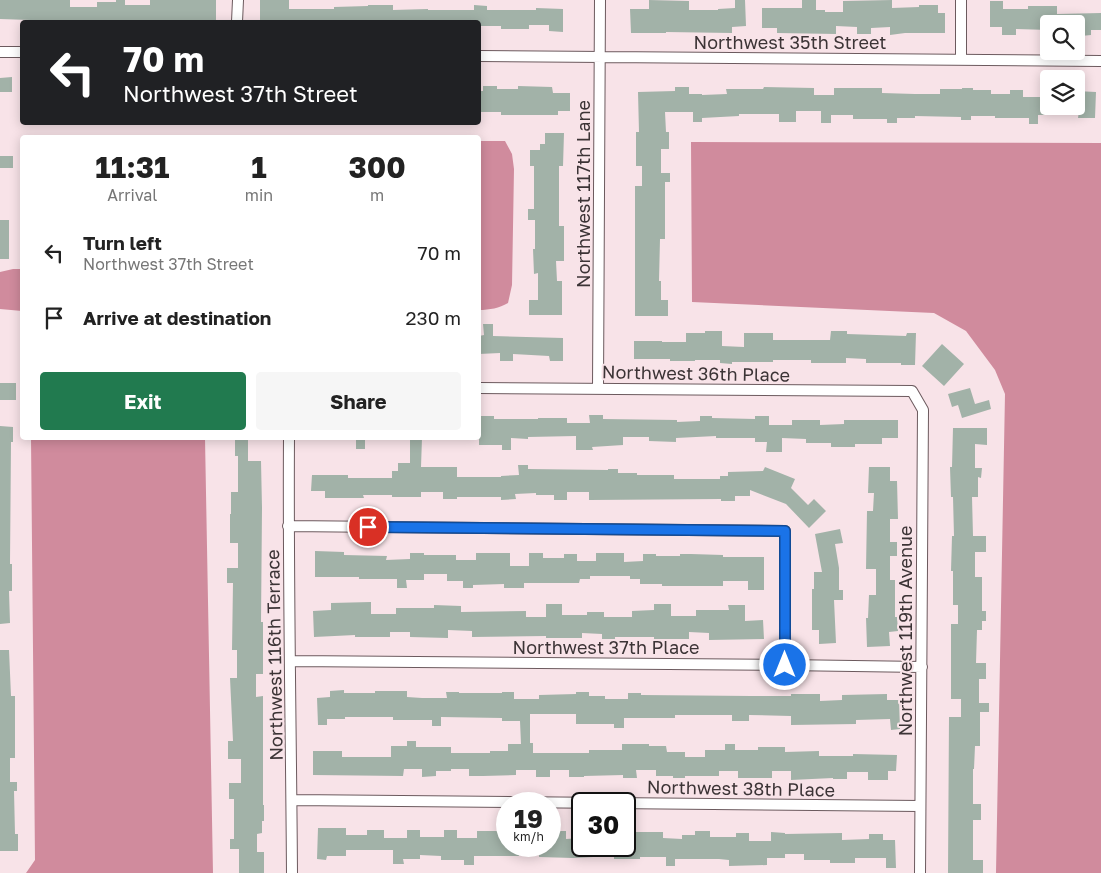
<!DOCTYPE html>
<html lang="en">
<head>
<meta charset="utf-8">
<style>
  :root { --surface:#fff; --page:#f6f6f6; --text:#222; --muted:#767676; --accent:#217a4f }
  body { margin:0; font-family:"Golos Text",sans-serif; background:var(--page); color:var(--text); height:100vh; display:flex; flex-direction:column; font-size:19px; white-space:nowrap }
  * { box-sizing:border-box; margin:0 }
  p { font-size:16px; color:var(--muted) }
  .icon { flex:none; width:28px; height:28px; fill:none; stroke:currentColor; stroke-width:2; stroke-linecap:round; stroke-linejoin:round }
  .map { position:relative; flex:1; overflow:hidden }
  .details { position:absolute; left:20px; top:135px; width:461px; height:305px; display:flex; flex-direction:column; background:var(--surface); border-radius:5px; box-shadow:0 2px 12px #0003 }
  .details>* { flex:none }
  .banner { position:absolute; left:20px; top:20px; width:461px; height:105px; border-radius:5px; box-shadow:0 2px 12px #0003; background:#202124; color:#fff; overflow:hidden }
  .controls { position:absolute; left:1040px; top:15px; display:grid; gap:10px }
  .controls a { display:grid; place-items:center; width:45px; height:45px; border-radius:5px; background:var(--surface); box-shadow:0 2px 12px #0003; font-size:25px }
  .speed { position:absolute; left:496px; top:792px; display:flex; gap:10px; font-size:25px; font-weight:700; text-align:center }
  .speed>* { display:grid; place-content:center; width:65px; height:65px; border-radius:50%; background:var(--surface); box-shadow:0 2px 12px #0003; line-height:1 }
  .speed small { font-size:12px; font-weight:400 }
  .speed .limit { border:2px solid #111; border-radius:8px; background:#fff; color:#111 }
  .pin { position:absolute; display:grid; place-items:center; width:42px; height:42px; color:#fff; margin:-21px; border:2px solid #fff; border-radius:50%; box-shadow:0 1px 5px #0007 }
  .me { position:absolute; width:55px; margin:-28px; rotate:0deg; stroke-linejoin:round; filter:drop-shadow(0 0 4px #0008) }
  .turn { display:flex; align-items:center; gap:18px; height:105px; padding:0 20px; font-size:22px }
  .turn .icon { width:65px; height:65px; stroke-width:2.5 }
  .turn b { display:block; font-size:35px; line-height:42px }
  .eta { display:flex; justify-content:space-evenly; align-items:center; height:85px; text-align:center }
  .eta b { font-size:30px; font-weight:700; line-height:35px }
  .primary-button { display:flex; gap:10px; margin-top:auto; padding:10px 20px }
  .primary-button a { flex:1; height:58px; border-radius:5px; background:var(--accent); color:#fff; font-size:20px; font-weight:700; line-height:58px; text-align:center }
  .primary-button a+a { background:var(--page); color:var(--text) }
  ul { padding:0; list-style:none }
  li { display:flex; align-items:center; gap:15px; height:65px; padding:0 20px }
  li div { flex:1 }
  li b { display:block; font-size:19px }
  li em { font-style:normal }
  .map>svg:first-child { display:block }
  .water { fill:#d08b9d }
  .building { fill:#a2b2a8 }
  .lines { fill:none; stroke-linecap:round; stroke-linejoin:round }
  .street-casing { stroke:#6c5a5e; stroke-width:12 }
  .street { stroke:#fff; stroke-width:10 }
  .route-casing { stroke:#114b97; stroke-width:12 }
  .route { stroke:#1a73e8; stroke-width:9 }
  .labels { text-anchor:middle; dominant-baseline:central; stroke-width:4; stroke-linejoin:round; paint-order:stroke }
  .street-label { font-size:18px; fill:#3c3436; stroke:#f8e3e8 }
</style>
</head>
<body>
<div class="map">
<svg width="1101" height="873" viewBox="0 0 1101 873">
  <rect width="100%" height="100%" fill="#f8e3e8"/>
  <path class="water" d="M479,141H505L512,154L514,169L512,285L508,303C499,308 490,310 479,310Z
    M691,142L1101,143V873H996L1005,394L995,370L966,331L934,313L692,302Z
    M13,269H22V311L0,309V272Z
    M31,438H205L213,873H26L35,860Z"/>
  <path class="building" d="M0,0H70V7H97V2H116V0H125V5H150V0H216V22H30V20L0,19Z
    M260,0H289V9H334V7L368,6V5H393V10L428,9V10H474V5L487,6V10H536V8L563,9V32L549,31V25H529V29H501V26H479V22H260Z
    M649,0L689,1V10H718V9L735,8V0H745L746,26L732,27V33L666,32V33H631L630,9H649Z
    M802,0H816V10H825V12H843V1L892,0V8L919,7V5H938V13H945V33H905L890,35V27L871,28V34H857V27L836,26V34L777,33V28H762V8H802Z
    M990,1H1003V9H1028V6H1057V14L1101,13V30H1091V35L1081,36V32H1076V24H1049V30L1016,29V35H1002V27H990Z
    M12,77V92H0V78Z
    M483,86H497V89H518V86L552,87L553,93H570V111H558V115H501V112H479V91H483Z
    M675,87H689V94H702V95L727,94L726,89H763L764,87L814,88V95H834V88H882V93L915,94H940V89H962V88H973V90H991V94H1010V90H1023V97H1049V106H1055V115H1038V124H1029V118H995V116H971V120H961V117L915,116V118H897V123H887V119H853V115H831V123H821V111H796V122H779V114H739V116L702,118V122H693V112H665L666,132H669V149H661V173H670V182H665V239H660L659,281H661V300H668V316H635V186H642V166H636V132H639L638,92L675,91Z
    M1076,91L1096,92L1095,118H1078L1079,111H1076Z
    M545,133H564L563,166H559V226H564V261H556L557,281H562V315H529V300H538V273L534,274L533,249H535V220H528V209H534V166H530V150H540V144H545Z
    M0,156H13V168H0Z
    M0,220H9V259H0Z
    M483,324H493V336L563,338V361H550L549,356L513,354V361H500V353L479,354V336L484,335Z
    M705,331H722V346L744,347V333H773V340H830L831,331H847V334L906,336L907,333H916L915,365H901V363H866V359L846,358V363H811V360H773V362H732V364L720,363V360H695V361H670V359H634V341H662V342H686V333H705Z
    M942,344L964,364L944,386L922,366Z
    M0,383H16V400H0Z
    M970,388L975,404L989,400L991,409L962,418L958,405L952,407L948,394Z
    M589,415H603V419L677,420V422L700,421V416H712V418L755,419V416H769V425H792V420H820V425L844,424V420H898V438H882V444H855V447H831V443H806V439L782,438V452H766L767,442H755V438H716V436L676,438V442L649,441V437H623V445L592,447L593,450H576V436L528,437V439L511,438V450H502V445H479V416H494V419H538V418H567V423H590Z
    M0,426L13,427V442H11L10,564H12V591H9L10,623L0,624Z
    M953,428H987V445L975,444V468H982L981,478L978,477V497H972L973,536H986V552H975V577H982V611H986V621H982V630H977L976,663H986V679H979V703H989V712H980V746H975L974,769H973V804H981V820H973V860H983V873H948L949,717H961V699H951V624H958V605H953V571H951L952,536H954L953,497H951L950,467H952Z
    M235,438H248V461H261L262,508L261,622H263V674H256V697L263,696V805H264V821H262V833L257,834V852H264V873H239V849H230V839H234V799H229V783H241V759H228V741H233L230,678H237V650H232L233,583H227V568H238V543H230V514H231V492H238V456H235Z
    M356,438H365V449H356Z
    M410,438H422L421,467H457V477H501V476L519,475L518,465H528V469L608,470V469H618V473H637V475H674V479H720V476H728V472L763,471L765,467L795,479L791,488L808,505L814,499L826,511L809,528L786,504L750,490V496H735V501H721V499L589,500V492H567V500H554V495H536V493L515,494L516,499L501,500V497H457V499H443V492H421V497H392V495H363L364,498H325V491H311L312,475H348V478H392V471H398V463H410Z
    M869,467H890V481H897L898,519H890V542H897V556H890V580H895V617H897L898,631L889,632L890,646L867,647L866,618H868L869,595H876V569H866L867,511H873L874,493H868Z
    M840,529L843,543L835,544L839,568V590H843V600H834L836,643L819,644V630H812V589H814V572H822L815,534Z
    M315,551L344,552V555L387,556L386,560L410,559V553H424V555H456V560H476V553H510V566H529V553H543V558H564V554H577V561H596V553H624V562L643,561V554H656V556H680V554H691L723,555V557H764V590H748V581H723V586H662V584H640V579H630V576H590V579H580L579,583H524V588H504V584L473,585V588H463V581H447V574H424V580H406L407,588H397V579H359V577H315Z
    M371,602V614H396V608H434V605L461,606V612L526,611V617H546V604H562V615H587V612H604V617H632V611L654,610V604H671V616H696V610H729L728,605H745V621L763,620L764,639L709,640V633L689,632V639H654V637H615V639H602V634L582,633V638H546V636L472,637V631L448,630V638L410,637V632H390V637H355V635L314,637L313,611L331,610V603Z
    M0,650H9L11,696H15V758H10V782H17V791H14L15,834H18V851H0Z
    M344,690V693H375V691H407V697L422,698H447L446,692H459V693H502V692H514V699H539V695L576,694V692H589V696H605V699H628V693H641V695L751,696H791V694H820V701L842,700V695L887,694V700H899L900,729L891,730L890,719L856,720V724L791,725V716L749,715V721H732V715H675V718H624V728H614V724H576V714H530V743H533V753H589V750H622V744H649V746H666L667,752H685V757H705V750H725V744H735V750H758V747H785V752L819,751V756H853V754L897,755L896,771H888V780H868V772H847V779H833V778L791,780V771H772V778H738V771H719V776H685V778H673V776H656V770H636L637,778H623V775L584,776V777H569V770H550V777H536V770H516V775L483,776H469V769H451V771H436V776L422,777V769H404L403,776L313,775V751H342V757H391V746H407V741H416V747H451V753H490V751H508V744H521L520,721H502V718L441,717V726H432V720H393V717H345V719H327V725H318L317,698L330,697V691Z
    M318,828H346V835H367V830H384V838H407V830H420V837H444V830H457V838H477V831H508V846H519V856H474V865H464V860H441V856L420,855V859H403L404,864H393V850H346V856H327L326,860L317,859Z
    M553,831H566V839L582,838V846H625V832H663V838L682,839V835H695V831H710V837H736V833H749V841H771V832L785,833V834L842,833V840L869,839V834H883V840H895L896,868H886V858H855V863H830V860H804V854H785V858H767V865L729,866V860L719,859H675V866H666V857H640V859H614V856L573,858L539,857V846H550V838H553Z"/>
  <g class="lines">
    <g class="street-casing">
      <path id="street" d="M961,0V60
        M237,22L238,0
        M0,52H22
        M479,56L1101,61
        M479,388L912,391L923,410L920,873
        M598,388L600,0
        M289,438C288,583 291,728 292,873
        M288,526L785,531V665
        M291,661L785,665L922,667
        M292,800L920,806"/>
    </g>
    <use href="#street" class="street"/>
  </g>
  <g class="lines">
    <g class="route-casing">
      <path id="route" d="M368,527L785,531V665"/>
    </g>
    <use href="#route" class="route"/>
  </g>
  <g class="labels">
    <g class="street-label">
      <text x="790" y="42">Northwest 35th Street</text>
      <text transform="translate(583 194) rotate(-90)">Northwest 117th Lane</text>
      <text transform="translate(696 373) rotate(1)">Northwest 36th Place</text>
      <text transform="translate(905 631) rotate(-90)">Northwest 119th Avenue</text>
      <text x="606" y="647">Northwest 37th Place</text>
      <text transform="translate(274 655) rotate(-91)">Northwest 116th Terrace</text>
      <text transform="translate(741 788) rotate(1)">Northwest 38th Place</text>
    </g>
  </g>
</svg>
<div class="controls">
<a><svg class="icon" aria-label="search" viewBox="0 0 24 24"><circle cx="10" cy="10" r="6"/><path d="M15 15l6 6"/></svg></a>
<a><svg class="icon" aria-label="layers" viewBox="0 0 24 24"><path d="M12 4l9 5-9 5-9-5zM3 14l9 5 9-5"/></svg></a>
</div>
<div class="speed"><div>19<small>km/h</small></div><div class="limit">30</div></div>
<div class="pin" style="left:368px;top:527px;background:#d93025"><svg class="icon" aria-label="arrive" viewBox="0 0 24 24"><path d="M6 21V4h12l-3 4 3 4H6"/></svg></div>
<svg class="me" style="left:785px;top:665px" viewBox="-20 -20 40 40"><circle r="17" fill="#1a73e8" stroke="#fff" stroke-width="3"/><path d="M0-11L8 9 0 5-8 9z" fill="#fff"/></svg>
<div class="banner">
<div class="turn"><svg class="icon" aria-label="left" viewBox="0 0 24 24"><path d="M17 20v-9H6M10 6l-5 5 5 5"/></svg><div><b>70 m</b>Northwest 37th Street</div></div>
</div>
<section class="details">
<div class="eta">
<div><b>11:31</b><p>Arrival</p></div>
<div><b>1</b><p>min</p></div>
<div><b>300</b><p>m</p></div>
</div>
<ul>
<li><svg class="icon" aria-label="left" viewBox="0 0 24 24"><path d="M17 20v-9H6M10 6l-5 5 5 5"/></svg><div><b>Turn left</b><p>Northwest 37th Street</p></div><em>70 m</em></li>
<li><svg class="icon" aria-label="arrive" viewBox="0 0 24 24"><path d="M6 21V4h12l-3 4 3 4H6"/></svg><div><b>Arrive at destination</b></div><em>230 m</em></li>
</ul>
<div class="primary-button"><a>Exit</a><a>Share</a></div>
</section>
</div>
</body>
</html>
